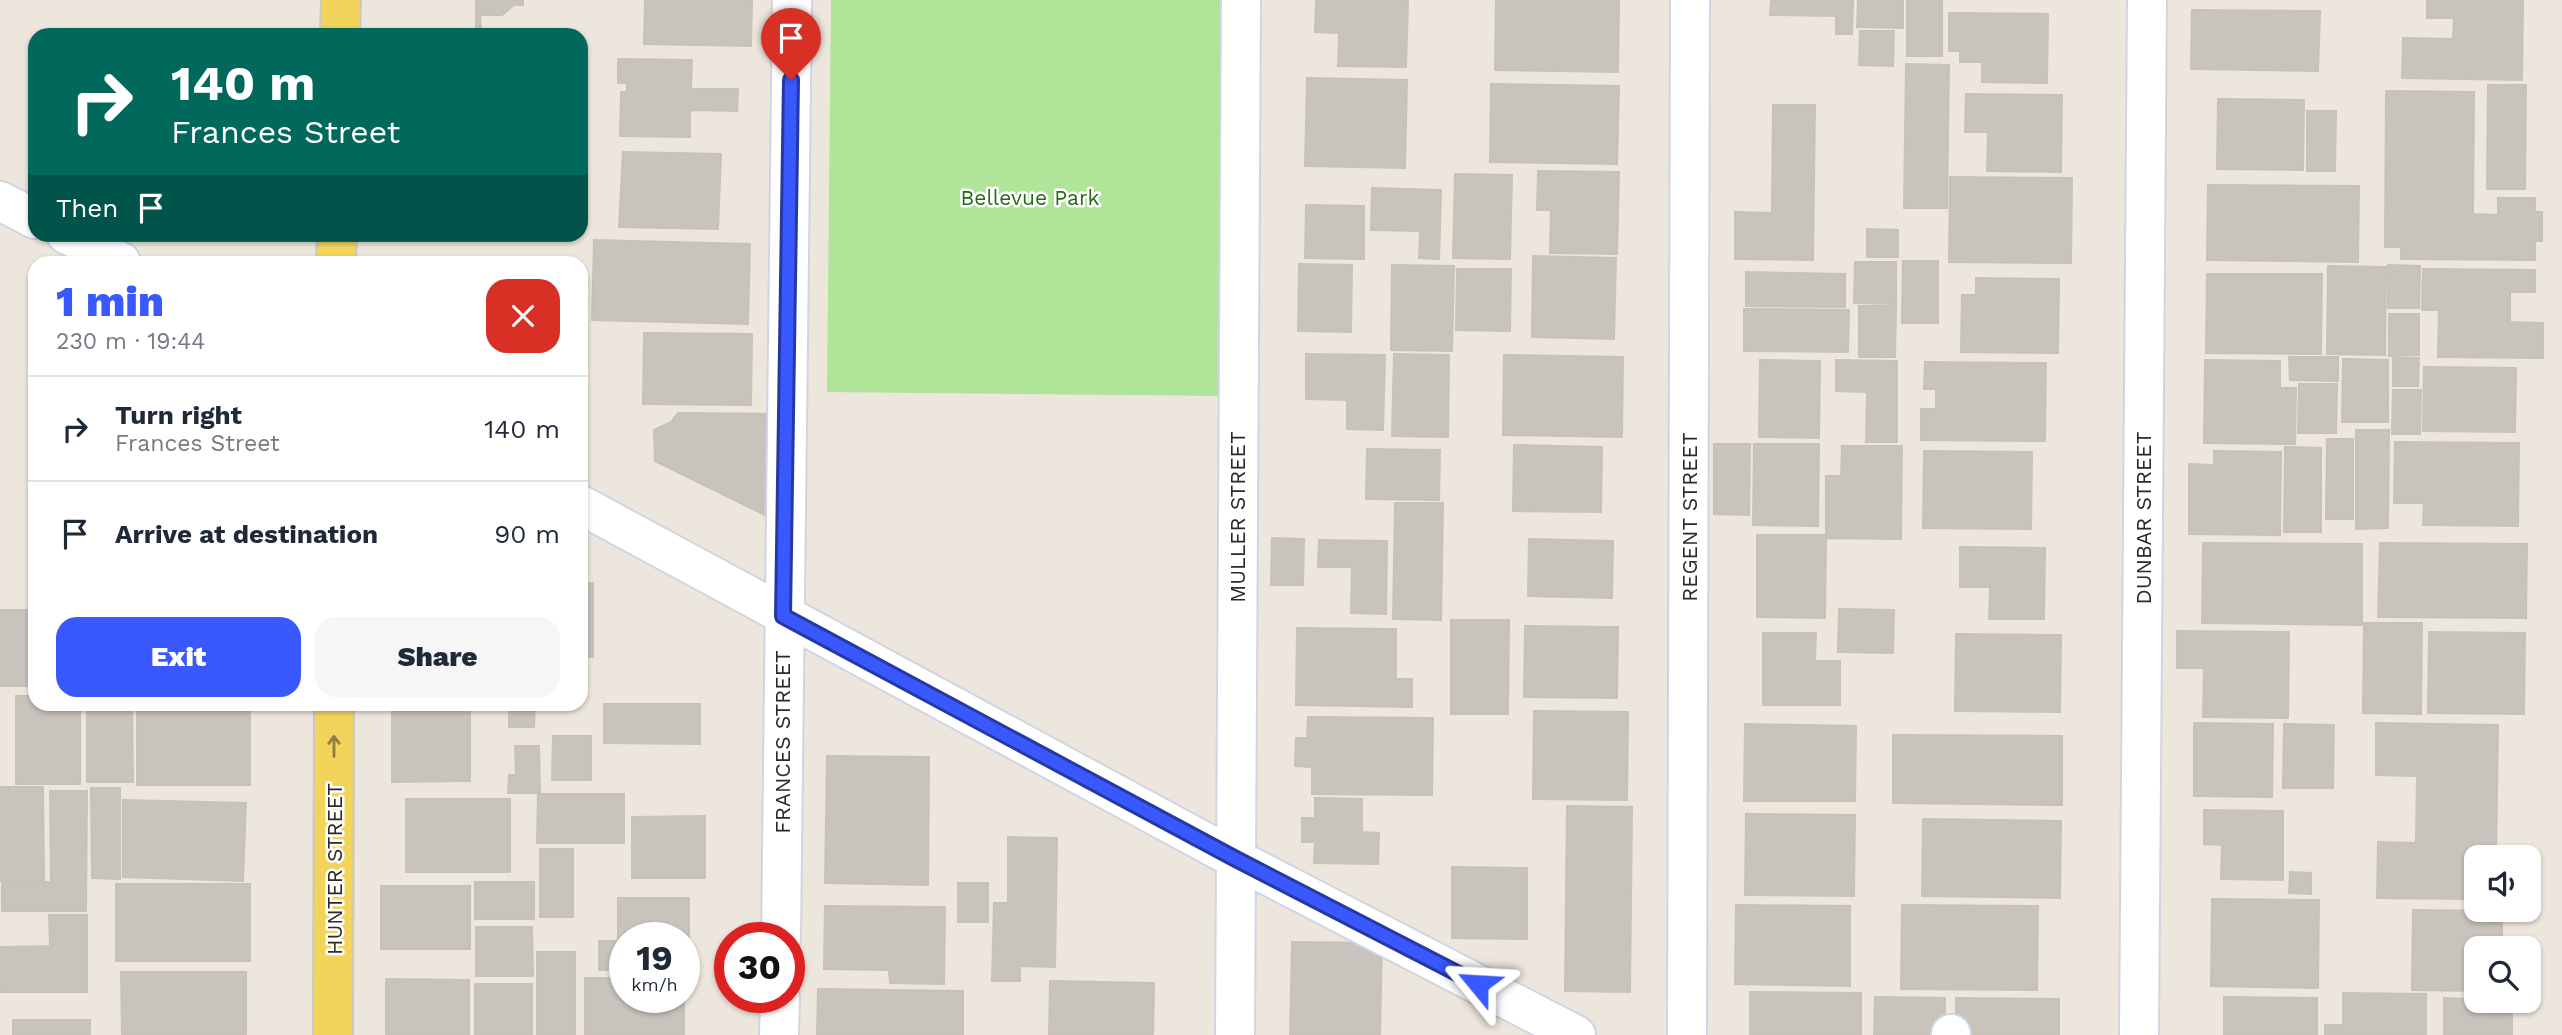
<!DOCTYPE html>
<html lang="en">
<head>
<meta charset="utf-8">
<style>
  :root { --surface:#fff; --page:#f6f6f7; --text:#1f2937; --muted:#747a83; --line:#e0e1e3; --accent:#3958fd }
  body { margin:0; font-family:"Work Sans",sans-serif; background:var(--page); color:var(--text); height:100vh; display:flex; flex-direction:column; font-size:26px; white-space:nowrap }
  * { box-sizing:border-box; margin:0 }
  p { font-size:23px; color:var(--muted) }
  .icon { flex:none; width:38px; height:38px; fill:none; stroke:currentColor; stroke-width:2; stroke-linecap:round; stroke-linejoin:round }
  .map { position:relative; flex:1; overflow:hidden }
  .panel { position:absolute; left:28px; top:256px; width:560px; height:455px; display:flex; flex-direction:column; background:var(--surface); border-radius:21px; box-shadow:0 2px 5px #0004 }
  .panel>* { flex:none }
  .guide { position:absolute; left:28px; top:28px; width:560px; height:214px; border-radius:21px; box-shadow:0 2px 5px #0004; background:#00695c; color:#fff; overflow:hidden }
  .controls { position:absolute; left:2464px; top:845px; display:grid; gap:14px }
  .controls a { display:grid; place-items:center; width:77px; height:77px; border-radius:14px; background:var(--surface); box-shadow:0 2px 5px #0004; font-size:35px }
  .speed { position:absolute; left:609px; top:922px; display:flex; gap:14px; font-size:35px; font-weight:700; text-align:center }
  .speed>* { display:grid; place-content:center; width:91px; height:91px; border-radius:50%; background:var(--surface); box-shadow:0 2px 5px #0004; line-height:1 }
  .speed small { font-size:18px; font-weight:400 }
  .speed .limit { border:10px solid #d22; background:#fff; color:#111 }
  .pin { position:absolute; display:grid; place-items:center; width:60px; height:60px; color:#fff; margin:-72px -30px; border-radius:50% 50% 50% 0; rotate:-45deg; box-shadow:0 0 7px #0007 }
  .pin .icon { rotate:45deg }
  .me { position:absolute; width:77px; margin:-38px; rotate:297deg; stroke-linejoin:round; filter:drop-shadow(0 0 5px #0008) }
  .turn { display:flex; align-items:center; gap:24px; height:147px; padding:0 28px; font-size:32px }
  .turn .icon { width:91px; height:91px; stroke-width:2.5 }
  .turn b { display:block; font-size:49px; line-height:60px }
  .then { display:flex; align-items:center; height:66px; padding:0 28px; background:#0003; gap:14px; font-size:26px }
  .round { display:grid; place-items:center; flex:none; width:74px; height:74px; border-radius:21px; background:var(--page) }
  .summary { display:flex; align-items:center; justify-content:space-between; height:119px; padding:0 28px }
  h1 { font-size:42px; font-weight:800; line-height:52px; color:var(--accent) }
  .action { display:flex; gap:14px; margin-top:auto; padding:14px 28px }
  .action a { flex:1; height:80px; border-radius:21px; background:var(--accent); color:#fff; font-size:28px; font-weight:800; line-height:80px; text-align:center }
  .action a+a { background:var(--page); color:var(--text) }
  ul { padding:0; list-style:none }
  li { display:flex; align-items:center; gap:21px; height:105px; padding:0 28px; border-top:2px solid var(--line) }
  li div { flex:1 }
  li b { display:block; font-size:26px }
  li em { font-style:normal }
  .map>svg:first-child { display:block }
  .green { fill:#b0e498 }
  .building { fill:#c8c3bc; stroke:#c8c2b6; stroke-width:2 }
  .lines { fill:none; stroke-linecap:round; stroke-linejoin:round }
  .minor-casing { stroke:#d1d4e3; stroke-width:42 }
  .major-casing { stroke:#c8c8c8; stroke-width:42 }
  .minor { stroke:#fff; stroke-width:38 }
  .major { stroke:#f3d45b; stroke-width:38 }
  .oneway { stroke:#8e7f42 }
  .route-casing { stroke:#2539a4; stroke-width:18 }
  .route { stroke:#3958fd; stroke-width:12 }
  .labels { text-anchor:middle; dominant-baseline:central; stroke-width:5; stroke-linejoin:round; paint-order:stroke }
  .park-label { font-size:21px; fill:#276919; stroke:#fff }
  .street-label { font-size:21px; fill:#2a2a2a; stroke:#fff }
</style>
</head>
<body>
<div class="map">
<svg width="2562" height="1035" viewBox="0 0 2562 1035">
  <rect width="100%" height="100%" fill="#ede6dc"/>
  <path class="green" d="M831,0H1229L1225,396L827,392Z"/>
  <path class="building" d="M476,0H523V5H514L502,15H480L481,32L487,35H476Z
    M645,0H752L751,46L644,44Z
    M1316,0H1408L1406,67L1338,66L1339,33L1315,32Z
    M1496,0H1619L1618,72L1495,70Z
    M1771,0H1853L1852,34H1836V16L1770,15Z
    M1858,0H1903V28L1857,27Z
    M1907,0H1942V56H1907Z
    M2427,0H2523L2522,80L2402,78L2403,38L2453,39L2454,18H2427Z
    M2192,10L2320,11L2318,71L2191,69Z
    M1949,13L2048,14L2047,83L1982,82V62H1960V51H1949Z
    M1860,31H1894L1893,66L1859,65Z
    M618,59L692,60L691,89H738L737,111L690,110V137L620,136L621,92H627V83H618Z
    M1906,64L1949,65L1947,208H1904Z
    M1307,78L1407,80L1405,168L1305,166Z
    M1491,84L1619,86L1617,164L1490,162Z
    M2488,85H2526L2525,189H2487Z
    M2386,91L2474,92L2473,214L2498,215V198H2535V212H2542V241H2535V260L2401,259V247H2385Z
    M1966,94L2062,95L2061,172L1987,171L1988,132H1965Z
    M2218,99L2304,100L2303,170L2217,169Z
    M1773,105H1815L1813,260L1735,259V212L1772,213Z
    M2307,111H2336L2335,171H2307Z
    M623,152L721,154L718,229L619,227Z
    M1538,171L1619,172L1617,254L1550,253L1551,210H1537Z
    M1455,174L1512,175L1510,259L1453,258Z
    M1950,177L2072,178L2071,263L1949,262Z
    M2208,185L2359,186L2358,262L2207,260Z
    M1372,188L1441,190L1439,259L1419,258L1420,231L1371,230Z
    M1306,205L1364,206V259L1305,258Z
    M1867,229L1898,230V257H1867Z
    M594,240L750,244L748,324L592,320Z
    M1533,256L1616,258L1614,339L1532,337Z
    M1903,261H1938V323H1902Z
    M1855,262H1896V304L1854,303Z
    M1299,264L1352,265L1351,332L1298,331Z
    M1392,265L1454,266L1452,351L1391,350Z
    M2388,265L2420,266L2419,308H2388Z
    M2328,266L2386,267L2385,355L2327,354Z
    M1457,269H1511L1510,331L1456,330Z
    M2423,269L2535,270V292H2510V322L2543,323V358L2438,357L2439,310H2422Z
    M1746,272L1845,274V307L1746,306Z
    M2207,274H2322L2321,354L2206,353Z
    M1976,278L2059,279L2058,353L1961,352L1962,295H1976Z
    M1859,306H1896L1895,357H1859Z
    M1744,309L1849,310L1848,352L1744,351Z
    M2389,314H2419V355L2389,356Z
    M644,333L752,334L751,405L643,404Z
    M1306,354L1385,355L1383,430L1347,429V400L1306,399Z
    M1394,354L1449,355L1448,437L1392,436Z
    M1504,355L1623,357L1622,437L1503,435Z
    M2289,357H2338V381L2290,380Z
    M2393,358H2419L2418,386H2393Z
    M2343,359L2388,360V422H2342Z
    M1760,360L1820,361L1819,438L1759,437Z
    M1836,360L1897,361V442H1866L1867,392L1836,391Z
    M2205,360L2280,361V388H2296L2295,444L2204,443Z
    M1925,362L2046,363L2045,441L1921,440V409H1936V389H1924Z
    M2424,367L2516,368L2515,432L2423,431Z
    M2299,384H2337L2336,433H2298Z
    M2393,390H2421L2420,434H2392Z
    M678,413L780,414L779,522L655,461L654,430L671,422Z
    M2356,430H2389L2388,528L2356,529Z
    M2327,439H2353V519H2326Z
    M2395,442L2519,443L2518,526L2423,525L2424,503H2394Z
    M1714,444H1750L1749,515L1714,514Z
    M1754,444H1819L1818,526L1753,525Z
    M1514,445L1602,447L1601,512L1513,511Z
    M1842,446H1902L1901,539L1826,538V476H1841Z
    M2285,447L2321,448V532H2284Z
    M1367,449L1440,450L1439,500L1366,499Z
    M1924,451L2032,452L2031,529L1923,528Z
    M2214,451L2281,452L2280,535L2189,534V464L2214,465Z
    M1395,503H1443L1441,620L1393,619Z
    M1757,535H1826L1825,618L1757,617Z
    M1272,538L1304,539L1303,585H1271Z
    M1529,539L1613,541L1612,598L1528,596Z
    M1319,540L1387,541L1386,614L1351,613L1352,567H1318Z
    M2203,543L2362,544V625L2202,623Z
    M2380,543L2527,544L2526,618L2378,617Z
    M1960,547L2045,548L2044,619H1989L1990,587H1960Z
    M581,583H593V657H581Z
    M1839,609L1894,610L1893,653L1838,652Z
    M0,610H35V686H0Z
    M1451,620H1509L1508,714H1451Z
    M2364,623H2422L2421,714L2363,713Z
    M1525,626L1618,627L1617,698L1524,697Z
    M1297,628L1396,629V679H1412V707L1296,705Z
    M2177,631L2289,632L2288,718L2203,717L2204,668H2177Z
    M2429,632L2525,633L2524,714L2428,713Z
    M1763,633H1816L1815,661H1840V705H1763Z
    M1956,634L2061,635L2060,712L1955,711Z
    M16,696H35V704H80V784H16Z
    M87,704H132L133,782H87Z
    M392,704H470V781L392,782Z
    M509,704H535L534,727H509Z
    M604,704H700V744L604,743Z
    M250,707V785H137V708Z
    M1534,711L1628,712L1627,800L1533,799Z
    M1308,717L1433,718L1432,795L1312,794V767L1295,766L1296,738H1307Z
    M2194,723L2273,724L2272,797L2194,796Z
    M2376,723L2498,725L2496,858H2476V899L2377,898L2378,842L2416,843L2417,776L2376,775Z
    M1745,724L1856,726L1855,801H1744Z
    M2284,724L2334,725L2333,788H2283Z
    M1893,735L2062,736V805L1893,803Z
    M553,736H591V780H552Z
    M515,746H539L540,793H508L509,775H516Z
    M827,756L929,757L928,885L825,883Z
    M0,787H43L44,881H0Z
    M91,788H120V879L92,878Z
    M50,791H87L86,911H2V882H51Z
    M538,794H624V843H537Z
    M1315,798L1362,799V832L1379,833L1378,864L1314,863L1315,842H1302V818H1315Z
    M406,799H510V872H406Z
    M123,800L246,803L243,881L123,877Z
    M1567,806L1632,807L1630,992L1565,991Z
    M2204,810L2283,811V880L2221,879L2222,845L2204,844Z
    M1746,814L1855,815L1854,896L1745,895Z
    M705,816V878H632V817Z
    M1923,819L2061,821L2060,898L1922,896Z
    M1008,837L1057,838L1055,967L1020,966V981H992L994,903H1008Z
    M540,849H573V917H540Z
    M1452,867L1527,868V939L1452,938Z
    M2290,872L2311,873V894L2289,893Z
    M475,882H534V919H475Z
    M958,883H988V922H958Z
    M116,884H250V961H116Z
    M381,886H470V949H381Z
    M618,898H689V971H684V938H625V970H599V941H618Z
    M2212,899L2319,900L2318,988L2211,986Z
    M1736,905L1850,906V986L1735,984Z
    M1902,905L2038,906L2037,990L1901,989Z
    M825,906L945,907L944,984L890,983L889,970L824,969Z
    M2413,910L2502,911V948H2476V991L2412,990Z
    M49,915H87V992H1L0,947L50,946Z
    M476,927H532L533,976H476Z
    M1292,942L1382,943L1380,1035H1290Z
    M537,952H575V1035H537Z
    M121,972H246V1035H122Z
    M585,978H625V998H684V1035H585Z
    M386,979L469,980V1035H386Z
    M1050,981L1154,983L1153,1035H1049Z
    M475,984H532V1035H475Z
    M818,989L963,991V1035H817Z
    M1750,992L1861,993V1035H1750Z
    M2343,993L2426,994V1035H2325V1025H2343Z
    M1875,997L1945,998V1035H1874Z
    M2224,997L2317,998V1035L2224,1034Z
    M1956,998L2059,999V1035H1956Z
    M2444,998L2512,1001V1035H2444Z
    M13,1020H90V1035H13Z"/>
  <g class="lines">
    <g class="minor-casing">
      <path id="minor" d="M0,201L35,219
        M66,234L121,262
        M581,505L1234,858L1576,1035
        M781,938L792,0
        M1951,1034V1035
        M779,1035L780,998
        M1235,1035L1241,0
        M1687,1035L1690,0
        M2139,1035L2147,0"/>
    </g>
    <g class="major-casing">
      <path id="major" d="M340,35L341,0
        M336,262L337,234
        M333,1035L334,704"/>
    </g>
    <use href="#minor" class="minor"/>
    <use href="#major" class="major"/>
  </g>
  <defs><path id="oneway-shaft" d="M-6 0H5M1.5-3L5.5 0L1.5 3" fill="none" stroke-width="1.6" stroke-linecap="round" stroke-linejoin="round" transform="scale(1.75)"/></defs>
  <use class="oneway" href="#oneway-shaft" transform="translate(334 746) rotate(-90)"/>
  <g class="lines">
    <g class="route-casing">
      <path id="route" d="M791,80L783,616L1234,858L1478,984"/>
    </g>
    <use href="#route" class="route"/>
  </g>
  <g class="labels">
    <g class="park-label">
      <text x="1030" y="197">Bellevue Park</text>
    </g>
    <g class="street-label">
      <text transform="translate(1237 517) rotate(-90)">MULLER STREET</text>
      <text transform="translate(1689 517) rotate(-90)">REGENT STREET</text>
      <text transform="translate(2143 518) rotate(-90)">DUNBAR STREET</text>
      <text transform="translate(782 742) rotate(-90)">FRANCES STREET</text>
      <text transform="translate(334 869) rotate(-90)">HUNTER STREET</text>
    </g>
  </g>
</svg>
<div class="controls">
<a><svg class="icon" aria-label="sound" viewBox="0 0 24 24"><path d="M4 9h4l5-4v14l-5-4H4zM17 9q2 3 0 6"/></svg></a>
<a><svg class="icon" aria-label="search" viewBox="0 0 24 24"><circle cx="10" cy="10" r="6"/><path d="M15 15l6 6"/></svg></a>
</div>
<div class="speed"><div>19<small>km/h</small></div><div class="limit">30</div></div>
<div class="pin" style="left:791px;top:80px;background:#d93025"><svg class="icon" aria-label="arrive" viewBox="0 0 24 24"><path d="M6 21V4h12l-3 4 3 4H6"/></svg></div>
<svg class="me" style="left:1478px;top:984px" viewBox="-20 -20 40 40"><path d="M0-17L14 15 0 8-14 15z" fill="#3958fd" stroke="#fff" stroke-width="4"/></svg>
<div class="guide">
<div class="turn"><svg class="icon" aria-label="right" viewBox="0 0 24 24"><path d="M7 20v-9h11M14 6l5 5-5 5"/></svg><div><b>140 m</b>Frances Street</div></div>
<div class="then">Then<svg class="icon" aria-label="arrive" viewBox="0 0 24 24"><path d="M6 21V4h12l-3 4 3 4H6"/></svg></div>
</div>
<section class="panel">
<div class="summary"><div><h1>1 min</h1><p>230 m · 19:44</p></div><a class="round" style="background:#d93025;color:#fff"><svg class="icon" aria-label="close" viewBox="0 0 24 24"><path d="M6 6l12 12M18 6L6 18"/></svg></a></div>
<ul>
<li><svg class="icon" aria-label="right" viewBox="0 0 24 24"><path d="M7 20v-9h11M14 6l5 5-5 5"/></svg><div><b>Turn right</b><p>Frances Street</p></div><em>140 m</em></li>
<li><svg class="icon" aria-label="arrive" viewBox="0 0 24 24"><path d="M6 21V4h12l-3 4 3 4H6"/></svg><div><b>Arrive at destination</b></div><em>90 m</em></li>
</ul>
<div class="action"><a>Exit</a><a>Share</a></div>
</section>
</div>
</body>
</html>
